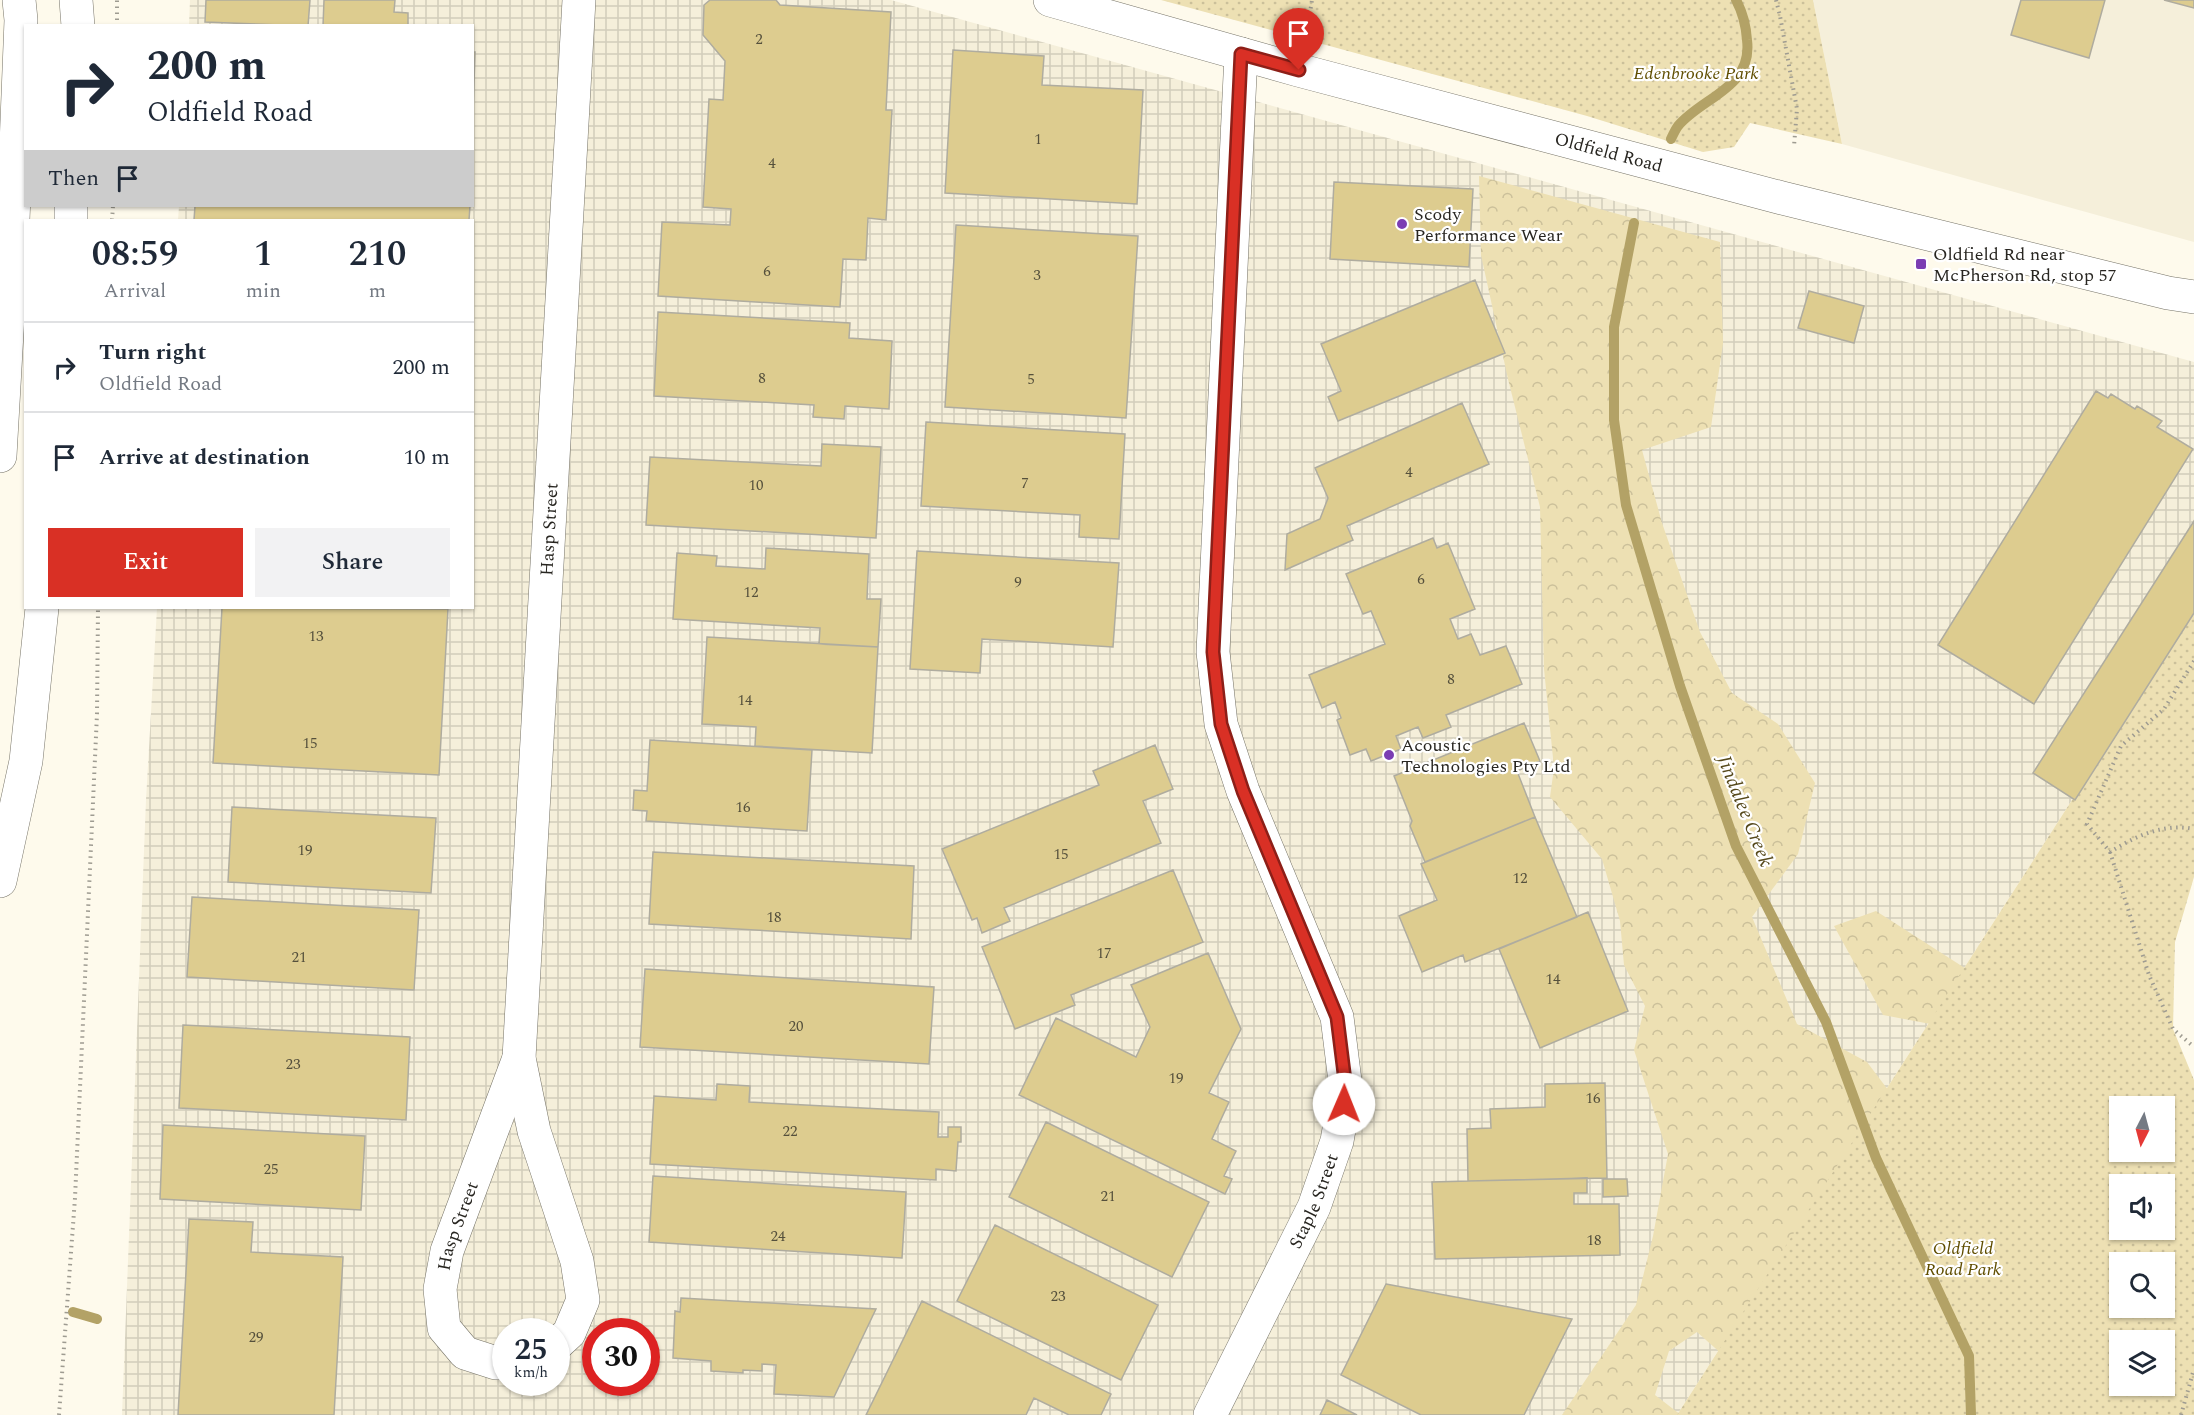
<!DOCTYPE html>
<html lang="en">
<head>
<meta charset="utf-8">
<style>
  :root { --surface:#fff; --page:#f2f2f3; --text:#1f2937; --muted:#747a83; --line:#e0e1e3; --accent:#d93025 }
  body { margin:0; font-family:Spectral,serif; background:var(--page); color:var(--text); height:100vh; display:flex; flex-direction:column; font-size:22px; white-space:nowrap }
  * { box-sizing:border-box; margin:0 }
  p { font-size:20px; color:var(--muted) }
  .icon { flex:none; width:33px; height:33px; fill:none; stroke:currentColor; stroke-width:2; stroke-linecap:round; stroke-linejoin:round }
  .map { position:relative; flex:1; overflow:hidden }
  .details { position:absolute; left:24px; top:219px; width:450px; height:390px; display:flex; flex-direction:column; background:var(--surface); border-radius:0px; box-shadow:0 2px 4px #0004 }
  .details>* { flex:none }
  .top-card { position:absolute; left:24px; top:24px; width:450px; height:183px; border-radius:0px; box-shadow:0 2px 4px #0004; background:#fff; color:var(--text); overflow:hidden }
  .needle { width:39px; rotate:186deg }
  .tools { position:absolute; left:2109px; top:1096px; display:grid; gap:12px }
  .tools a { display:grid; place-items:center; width:66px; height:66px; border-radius:0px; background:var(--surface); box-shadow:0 2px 4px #0004; font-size:30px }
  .speed { position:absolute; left:492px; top:1318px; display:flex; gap:12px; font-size:30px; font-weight:700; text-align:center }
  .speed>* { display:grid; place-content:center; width:78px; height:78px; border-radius:50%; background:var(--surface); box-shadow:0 2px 4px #0004; line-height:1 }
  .speed small { font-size:15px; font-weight:400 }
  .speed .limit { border:9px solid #d22; background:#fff; color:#111 }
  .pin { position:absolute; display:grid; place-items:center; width:51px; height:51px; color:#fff; margin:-62px -26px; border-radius:50% 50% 50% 0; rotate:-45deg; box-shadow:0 0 6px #0007 }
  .pin .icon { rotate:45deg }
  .me { position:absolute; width:66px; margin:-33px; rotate:1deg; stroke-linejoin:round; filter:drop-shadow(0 0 4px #0008) }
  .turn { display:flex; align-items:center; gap:21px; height:126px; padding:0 24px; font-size:27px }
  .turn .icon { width:78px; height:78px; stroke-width:2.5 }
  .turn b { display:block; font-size:42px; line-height:51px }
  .then { display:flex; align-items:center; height:57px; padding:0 24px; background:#0003; gap:12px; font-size:22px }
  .eta { display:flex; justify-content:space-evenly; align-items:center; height:102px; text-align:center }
  .eta b { font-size:36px; font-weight:600; line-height:42px }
  .button { display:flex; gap:12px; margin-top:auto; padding:12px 24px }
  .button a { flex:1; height:69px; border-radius:0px; background:var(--accent); color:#fff; font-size:24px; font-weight:600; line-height:69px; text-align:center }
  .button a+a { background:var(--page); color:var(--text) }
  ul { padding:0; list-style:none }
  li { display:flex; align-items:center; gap:18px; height:90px; padding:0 24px; border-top:2px solid var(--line) }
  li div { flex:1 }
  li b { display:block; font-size:22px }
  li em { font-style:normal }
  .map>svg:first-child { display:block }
  .built { fill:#f5efda }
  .industrial { fill:url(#industrial-grid); fill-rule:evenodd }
  .forest { fill:url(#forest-crowns) }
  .park { fill:url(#park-dots); fill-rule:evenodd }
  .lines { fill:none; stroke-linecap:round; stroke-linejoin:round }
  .stream { stroke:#b3a266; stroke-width:10 }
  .building { fill:#ddcc8f; stroke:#afac9f; stroke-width:1.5 }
  .minor-casing { stroke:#767367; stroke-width:34 }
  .major-casing { stroke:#767367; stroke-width:34 }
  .path { stroke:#9e9b91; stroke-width:4; stroke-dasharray:1.5 4.5; stroke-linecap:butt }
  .minor { stroke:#fff; stroke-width:33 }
  .major { stroke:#fff; stroke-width:33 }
  .route-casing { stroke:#8d1f18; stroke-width:15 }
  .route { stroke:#d93025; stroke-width:10 }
  .poi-dot { fill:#7b3db3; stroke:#fff; stroke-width:2 }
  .labels { text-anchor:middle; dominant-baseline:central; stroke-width:4.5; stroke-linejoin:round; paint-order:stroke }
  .number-label { font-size:15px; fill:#55503c }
  .park-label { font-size:18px; font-style:italic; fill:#604e00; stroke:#fff }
  .street-label { font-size:18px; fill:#282621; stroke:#fff }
  .poi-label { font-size:18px; fill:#282621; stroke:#fff; text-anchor:start }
  .water-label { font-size:20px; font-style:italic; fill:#56491b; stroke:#fff }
</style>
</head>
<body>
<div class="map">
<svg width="2194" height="1415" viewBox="0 0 2194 1415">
  <defs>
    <pattern id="industrial-grid" width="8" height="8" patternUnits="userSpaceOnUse" patternTransform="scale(1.5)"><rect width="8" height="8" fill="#f5efda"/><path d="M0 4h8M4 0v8" fill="none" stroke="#d2cdbb"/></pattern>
    <pattern id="forest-crowns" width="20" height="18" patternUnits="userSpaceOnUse" patternTransform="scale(1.5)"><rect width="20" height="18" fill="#ede0b3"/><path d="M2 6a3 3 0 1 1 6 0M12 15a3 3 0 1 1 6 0" fill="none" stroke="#cbc09a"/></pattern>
    <pattern id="park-dots" width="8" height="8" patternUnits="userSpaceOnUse" patternTransform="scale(1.5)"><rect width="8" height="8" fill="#ede0b3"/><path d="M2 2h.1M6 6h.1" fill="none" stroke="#cbc09a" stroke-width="1.8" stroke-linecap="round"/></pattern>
  </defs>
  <rect width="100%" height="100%" fill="#fefaec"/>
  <path class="built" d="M1813,0H2194V242L1842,144Z"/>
  <path class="industrial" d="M190,0H891L2194,362V610L1677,1415H122L146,800L157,608H472V220H178L179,206H472V26L189,25ZM506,1332H556V1383H506ZM596,1332H646V1383H596Z"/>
  <path class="forest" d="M1479,176L1720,242L1723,343L1711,427L1642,450L1662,523L1700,632L1732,693L1778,724L1815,783L1798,854L1752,917L1797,1024L1867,1062L1929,1144L1751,1380L1697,1332L1669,1351L1655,1395L1681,1415H1562L1636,1305L1653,1236L1668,1154L1634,1050L1645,1006L1624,965L1620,921L1602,859L1550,797L1554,768L1544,669L1540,507L1508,379L1481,255Z
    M1876,911L2010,997L1957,1029L1883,1015L1834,926Z"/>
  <path class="park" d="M1161,0H1813L1842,144L1750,123L1734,147L1703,152L1587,116Z
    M2194,610V877L2175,942L2173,1029L2194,1080V1415H1677ZM2120,1107H2164V1152H2120ZM2120,1185H2164V1230H2120ZM2120,1263H2164V1308H2120ZM2120,1341H2164V1386H2120Z"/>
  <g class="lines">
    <path class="stream" d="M1671,139C1673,135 1675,130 1678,126C1702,97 1753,88 1747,40C1746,25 1743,13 1736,0
      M1634,223L1614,327V420L1626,505L1680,686L1736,846L1826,1022L1876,1158L1969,1356L1971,1415
      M73,1312L97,1319"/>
  </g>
  <path class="building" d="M206,0H310L308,26L205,22Z
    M324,0H395L394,12L408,13V26H323Z
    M710,0H776L780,5L891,12L886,110H892L886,220L868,218L866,260L843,259L840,307L658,296L662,222L730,225L731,209L703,207L709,99L723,100L725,61L703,35L704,5Z
    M2021,0H2105L2089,58L2011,35Z
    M2164,0H2194V8Z
    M953,50L1044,56L1042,85L1143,90L1137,204L945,193Z
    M472,52H475L473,113H472Z
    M1334,182L1473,189L1469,267L1330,259Z
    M195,206H470L469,220H194Z
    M956,225L1138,236L1126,418L945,407Z
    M1475,280L1505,353L1338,421L1328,397L1341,391L1321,344Z
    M1809,291L1864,306L1854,343L1798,328Z
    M658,312L850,323L849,338L892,341L889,409L845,406L844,419L813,417L814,405L654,396Z
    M2096,391L2108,398L2111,394L2135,409L2137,406L2162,421L2157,427L2193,449L2034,704L1938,645Z
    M1462,403L1489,464L1347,526L1353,540L1285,570L1287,534L1320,519L1328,498L1315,468Z
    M926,422L1125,434L1119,539L1079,537L1080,515L921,506Z
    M822,444L881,447L876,538L646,525L650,457L821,466Z
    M2194,521V613L2075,800L2033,773Z
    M1433,538L1437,548L1448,543L1475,609L1450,619L1458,639L1471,634L1480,655L1506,646L1522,684L1446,715L1451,727L1423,738L1418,727L1396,736L1401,749L1371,761L1366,749L1350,755L1337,720L1341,718L1335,702L1322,708L1309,675L1385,644L1371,611L1363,614L1346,574Z
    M766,548L869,554L867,599H881L878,647L819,644L820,628L673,619L677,553L717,556L716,566L765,569Z
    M917,551L1119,563L1113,647L982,639L980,673L910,669Z
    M222,608L448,609L439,775L213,763Z
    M707,637L878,647L872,753L755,746L756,727L702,724Z
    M1524,723L1540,761L1517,771L1535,817L1425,862L1410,826L1412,821L1394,776Z
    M650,740L812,750L807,831L646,821L647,811L633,810L634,790L647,791Z
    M1155,745L1173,789L1143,801L1161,843L1004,908L1010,921L982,933L977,918L972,920L942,849L1099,785L1093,771Z
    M232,807L436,818L431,893L228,882Z
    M1535,817L1577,917L1465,962L1463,955L1422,972L1399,916L1437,900L1421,864Z
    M653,852L914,866L911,939L649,924Z
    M1173,870L1203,942L1071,995L1075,1005L1015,1029L982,947Z
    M192,897L419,910L414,990L187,977Z
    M1588,912L1628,1011L1540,1048L1499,949Z
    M1208,953L1241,1029L1209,1093L1229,1102L1212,1139L1236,1151L1224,1176L1232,1179L1225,1194L1019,1095L1056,1018L1136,1057L1150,1027L1131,985Z
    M645,969L934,987L929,1064L640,1047Z
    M183,1025L410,1037L406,1120L179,1108Z
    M1605,1083L1607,1178L1468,1181L1467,1129L1491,1128L1490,1109L1545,1107V1084Z
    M717,1084L750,1086L749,1102L939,1112L938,1137H948V1127H961V1142H958L956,1171L936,1169V1180L650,1164L654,1096L716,1100Z
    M1046,1122L1209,1202L1172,1277L1009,1197Z
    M163,1125L365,1136L361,1210L160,1199Z
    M653,1176L906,1192L902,1258L649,1242Z
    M1587,1178V1193H1574V1204H1619L1620,1255L1435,1259L1432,1182Z
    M1603,1179H1627L1628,1196L1603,1197Z
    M189,1219L253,1222L251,1252L343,1257L334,1415H178Z
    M995,1225L1158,1305L1121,1380L957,1301Z
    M1386,1284L1572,1319L1524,1415H1421L1341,1375Z
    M681,1298L876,1309L834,1397L774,1394L776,1365L762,1364V1371L743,1370V1373L711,1371V1361L673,1358L675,1311L680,1312Z
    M922,1301L1111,1394L1101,1415H1069L1034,1398L1026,1415H866Z
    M1327,1400L1357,1415H1320Z"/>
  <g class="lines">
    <g class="minor-casing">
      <g id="minor">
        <path id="s1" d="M1050,0L1298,70L1782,198L2168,293L2194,297"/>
        <path id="s2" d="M556,1345L569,1333L583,1300L577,1261L534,1131L519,1058L579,0"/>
        <path id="s3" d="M506,1363H496L465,1353L444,1328L440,1289L447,1251L519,1058"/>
        <path id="s4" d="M1210,1415L1314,1207L1337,1141L1346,1089L1337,1017L1243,791L1221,724L1213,652L1241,54"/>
      </g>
    </g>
    <g class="major-casing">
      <path id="major" d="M76,0L78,26
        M71,220V206
        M0,456L12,245L21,20L19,0
        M0,881L26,761L42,608"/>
    </g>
    <path class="path" d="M1776,0L1780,16L1797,109L1794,146
      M117,26V0
      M1306,38L1312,0
      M112,220L113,206
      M2194,661L2164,709L2121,746L2087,824L2110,852C2136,836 2163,823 2194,829
      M2110,852L2149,975L2173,1029L2194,1047
      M59,1415L75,1198L97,714L98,608
      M2181,1415L2194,1369"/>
    <use href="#minor" class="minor"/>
    <use href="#major" class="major"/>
  </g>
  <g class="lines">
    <g class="route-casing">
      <path id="route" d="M1299,70L1241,54L1213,652L1221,724L1243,791L1337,1017L1346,1089L1344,1104"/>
    </g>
    <use href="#route" class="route"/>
  </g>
  <g class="poi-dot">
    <circle cx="1402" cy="224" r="6"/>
    <rect x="1915" y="258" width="12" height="12" rx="3"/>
    <circle cx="1389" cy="755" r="6"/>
  </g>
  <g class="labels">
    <g class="number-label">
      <text x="759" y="39">2</text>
      <text x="1038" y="139">1</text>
      <text x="772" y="163">4</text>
      <text x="767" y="271">6</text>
      <text x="1037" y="275">3</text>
      <text x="762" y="378">8</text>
      <text x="1031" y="379">5</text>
      <text x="1409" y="472">4</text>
      <text x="1025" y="483">7</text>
      <text x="756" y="485">10</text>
      <text x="1421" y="579">6</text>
      <text x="1018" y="582">9</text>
      <text x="751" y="592">12</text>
      <text x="316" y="636">13</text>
      <text x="1451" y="679">8</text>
      <text x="745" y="700">14</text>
      <text x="310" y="743">15</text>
      <text x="743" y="807">16</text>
      <text x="305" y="850">19</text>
      <text x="1061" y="854">15</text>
      <text x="1520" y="878">12</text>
      <text x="774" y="917">18</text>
      <text x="1104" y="953">17</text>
      <text x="299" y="957">21</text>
      <text x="1553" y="979">14</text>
      <text x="796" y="1026">20</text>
      <text x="293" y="1064">23</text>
      <text x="1176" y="1078">19</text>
      <text x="1593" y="1098">16</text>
      <text x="790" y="1131">22</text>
      <text x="271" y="1169">25</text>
      <text x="1108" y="1196">21</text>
      <text x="778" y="1236">24</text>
      <text x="1594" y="1240">18</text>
      <text x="1058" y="1296">23</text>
      <text x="256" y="1337">29</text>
    </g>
    <g class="park-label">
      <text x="1696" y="73">Edenbrooke Park</text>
      <text x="1963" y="1248">Oldfield<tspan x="1963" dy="21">Road Park</tspan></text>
    </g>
    <g class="street-label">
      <text stroke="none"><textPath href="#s1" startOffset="579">Oldfield Road</textPath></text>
      <text stroke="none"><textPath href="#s2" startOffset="834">Hasp Street</textPath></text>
      <text stroke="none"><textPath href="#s4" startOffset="238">Staple Street</textPath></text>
      <text stroke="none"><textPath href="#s3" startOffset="180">Hasp Street</textPath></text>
    </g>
    <g class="poi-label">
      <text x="1414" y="214">Scody<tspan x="1414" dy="21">Performance Wear</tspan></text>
      <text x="1933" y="254">Oldfield Rd near<tspan x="1933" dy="21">McPherson Rd, stop 57</tspan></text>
      <text x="1401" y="745">Acoustic<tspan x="1401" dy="21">Technologies Pty Ltd</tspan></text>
    </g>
    <g class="water-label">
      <text transform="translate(1745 811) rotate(68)">Jindalee Creek</text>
    </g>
  </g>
</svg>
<div class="tools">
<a><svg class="needle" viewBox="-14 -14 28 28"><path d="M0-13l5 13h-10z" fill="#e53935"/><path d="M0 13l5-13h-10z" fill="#747a83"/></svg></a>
<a><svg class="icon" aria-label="sound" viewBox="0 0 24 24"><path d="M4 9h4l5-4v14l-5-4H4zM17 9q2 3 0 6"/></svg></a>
<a><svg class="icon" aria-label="search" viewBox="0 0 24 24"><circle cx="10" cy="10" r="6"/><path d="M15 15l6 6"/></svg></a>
<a><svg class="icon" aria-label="layers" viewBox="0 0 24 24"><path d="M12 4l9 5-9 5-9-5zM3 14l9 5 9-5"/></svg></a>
</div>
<div class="speed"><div>25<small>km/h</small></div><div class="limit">30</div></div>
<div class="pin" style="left:1299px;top:70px;background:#d93025"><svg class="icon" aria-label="arrive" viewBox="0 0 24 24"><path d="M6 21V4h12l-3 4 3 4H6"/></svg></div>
<svg class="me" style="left:1344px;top:1104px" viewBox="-20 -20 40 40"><circle r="19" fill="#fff"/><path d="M0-13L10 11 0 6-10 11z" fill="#d93025"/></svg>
<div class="top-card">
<div class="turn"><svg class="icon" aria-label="right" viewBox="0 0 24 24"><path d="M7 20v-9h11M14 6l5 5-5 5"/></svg><div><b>200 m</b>Oldfield Road</div></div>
<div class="then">Then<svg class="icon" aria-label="arrive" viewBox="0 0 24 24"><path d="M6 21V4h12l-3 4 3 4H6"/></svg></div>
</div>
<section class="details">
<div class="eta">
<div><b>08:59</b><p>Arrival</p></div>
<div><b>1</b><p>min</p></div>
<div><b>210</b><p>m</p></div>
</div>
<ul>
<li><svg class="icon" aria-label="right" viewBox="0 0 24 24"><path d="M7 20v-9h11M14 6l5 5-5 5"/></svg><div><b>Turn right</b><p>Oldfield Road</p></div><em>200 m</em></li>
<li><svg class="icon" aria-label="arrive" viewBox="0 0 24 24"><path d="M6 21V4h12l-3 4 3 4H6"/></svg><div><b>Arrive at destination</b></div><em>10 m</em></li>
</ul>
<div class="button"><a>Exit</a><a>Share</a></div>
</section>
</div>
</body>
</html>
